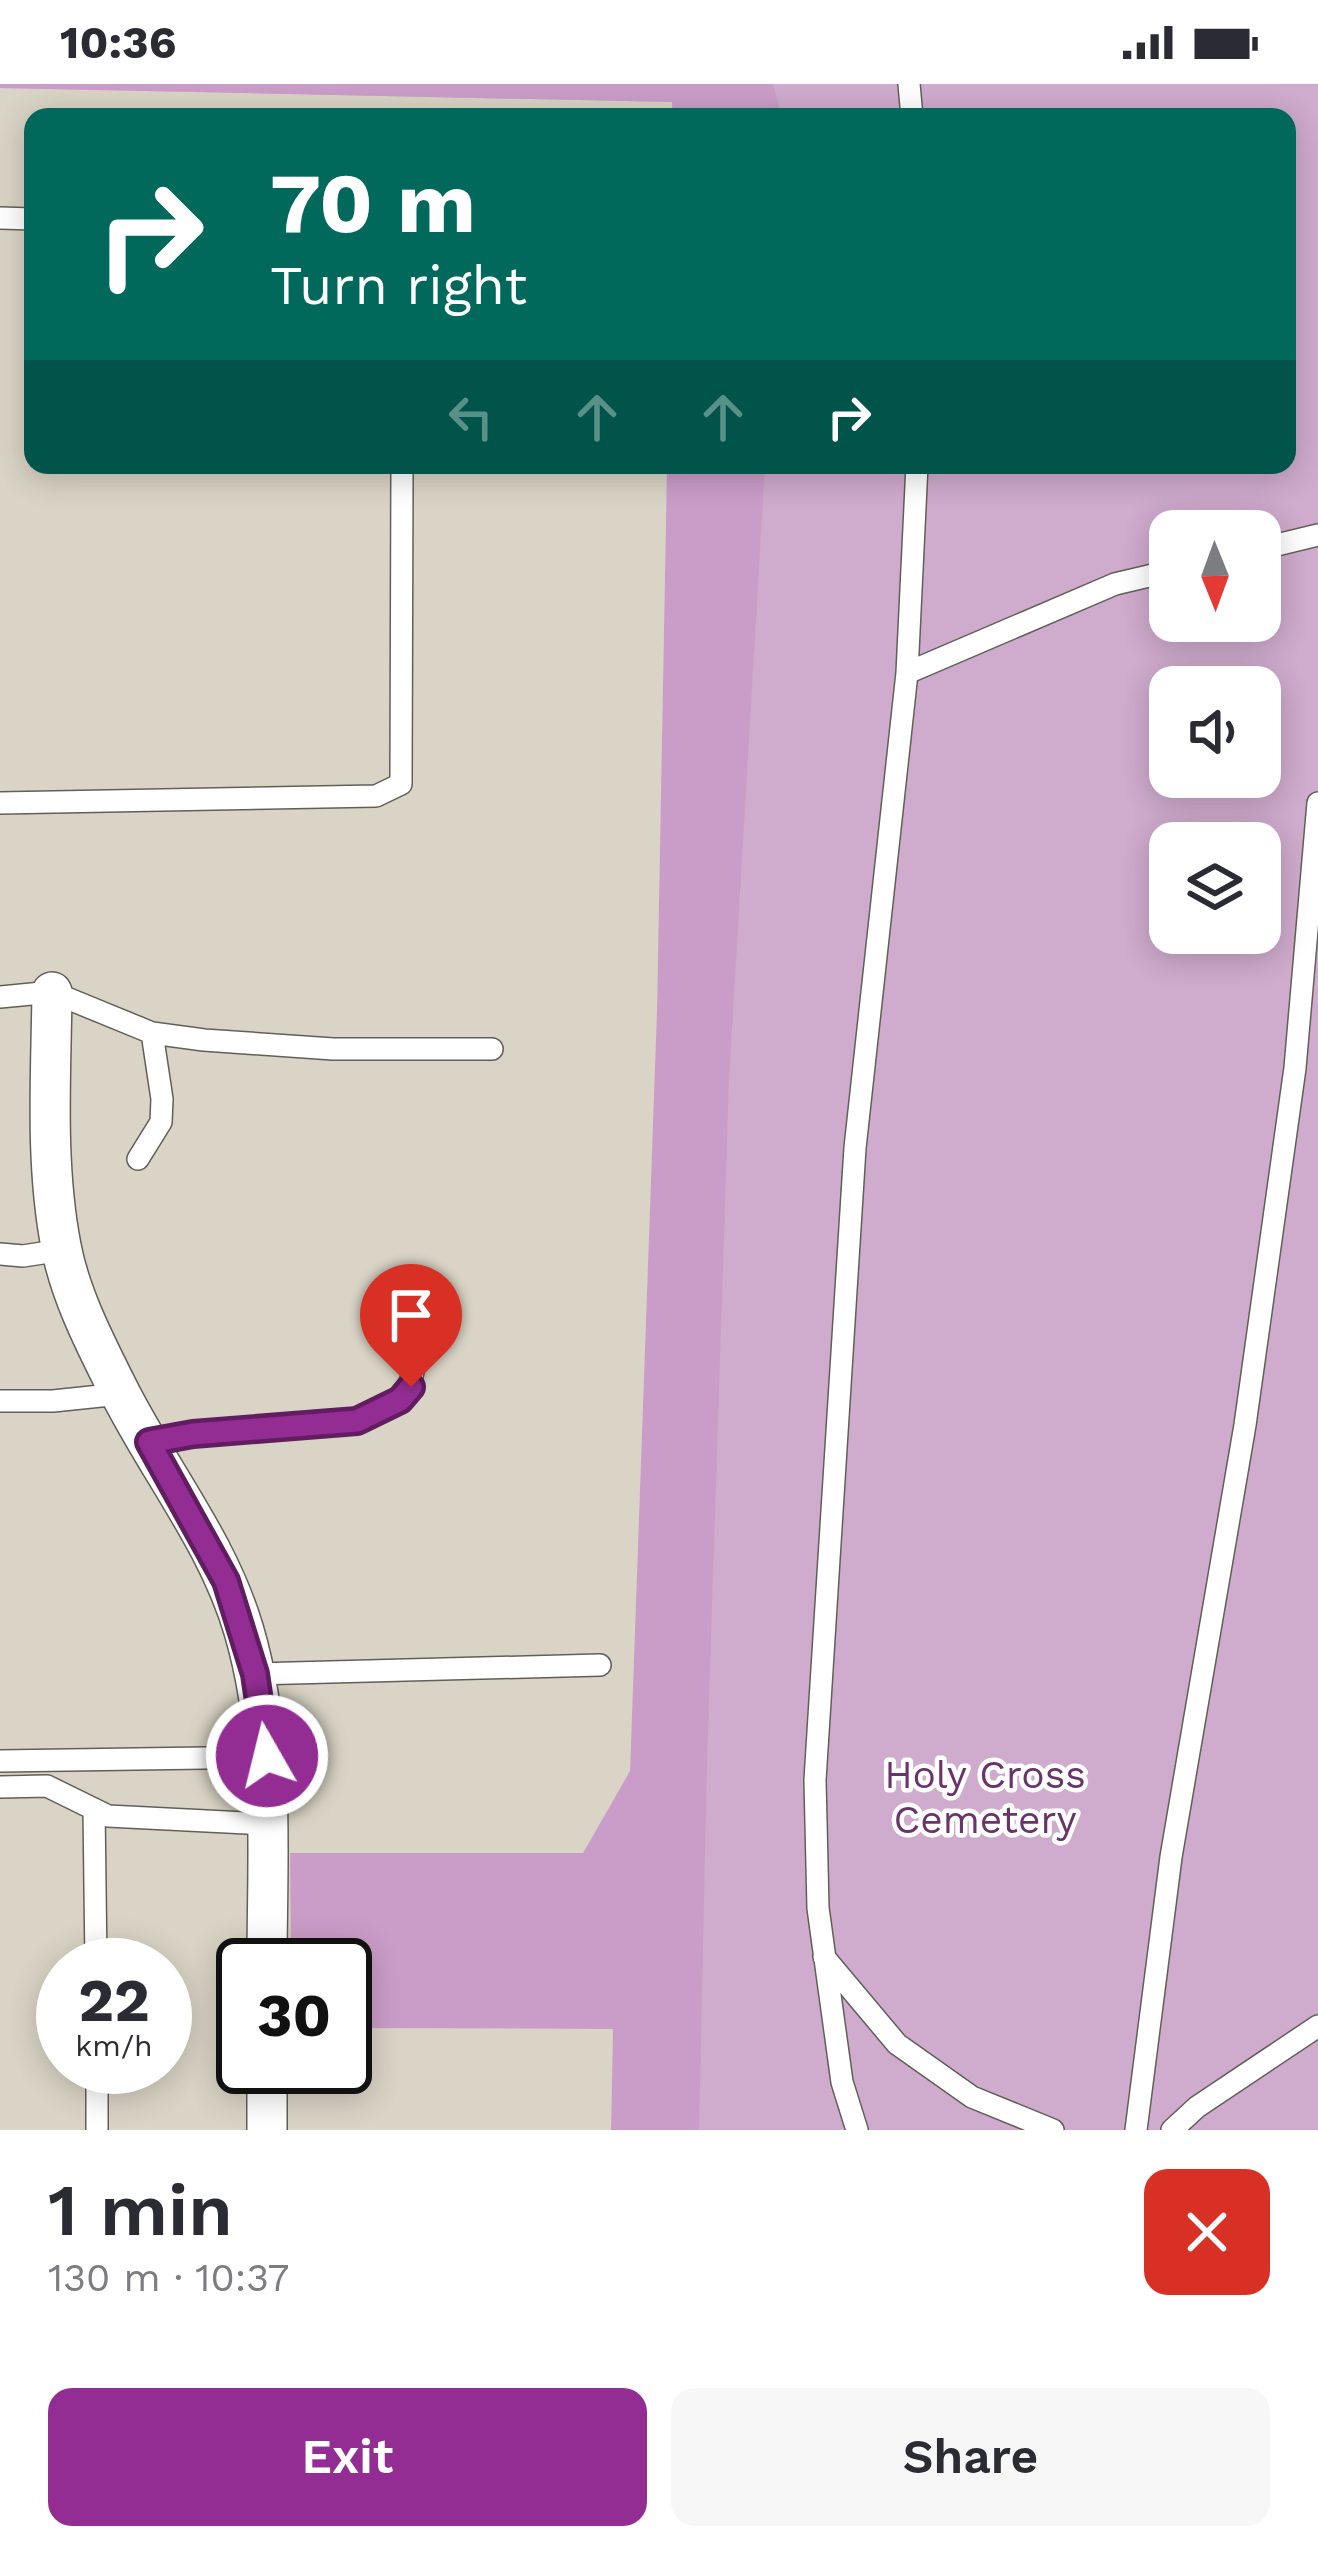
<!DOCTYPE html>
<html lang="en">
<head>
<meta charset="utf-8">
<style>
  :root { --surface:#fff; --page:#f7f7f7; --text:#2b2b33; --muted:#7c7c81; --accent:#932d93 }
  body { margin:0; font-family:"Work Sans",sans-serif; background:var(--page); color:var(--text); height:100vh; display:flex; flex-direction:column; font-size:45px; white-space:nowrap }
  * { box-sizing:border-box; margin:0 }
  p { font-size:39px; color:var(--muted) }
  .icon { flex:none; width:66px; height:66px; fill:none; stroke:currentColor; stroke-width:2; stroke-linecap:round; stroke-linejoin:round }
  .map { position:relative; height:2046px; overflow:hidden }
  .drawer { display:flex; flex-direction:column; background:var(--surface); flex:1 }
  .drawer>* { flex:none }
  .hud { position:absolute; left:24px; top:24px; width:1272px; height:366px; border-radius:24px; box-shadow:0 6px 30px #0003; background:#00695c; color:#fff; overflow:hidden }
  .needle { width:78px; rotate:179deg }
  .tools { position:absolute; left:1149px; top:426px; display:grid; gap:24px }
  .tools a { display:grid; place-items:center; width:132px; height:132px; border-radius:24px; background:var(--surface); box-shadow:0 6px 30px #0003; font-size:60px }
  .speed { position:absolute; left:36px; top:1854px; display:flex; gap:24px; font-size:60px; font-weight:700; text-align:center }
  .speed>* { display:grid; place-content:center; width:156px; height:156px; border-radius:50%; background:var(--surface); box-shadow:0 6px 30px #0003; line-height:1 }
  .speed small { font-size:30px; font-weight:400 }
  .speed .limit { border:6px solid #111; border-radius:18px; background:#fff; color:#111 }
  .pin { position:absolute; display:grid; place-items:center; width:102px; height:102px; color:#fff; margin:-123px -51px; border-radius:50% 50% 50% 0; rotate:-45deg; box-shadow:0 0 12px #0007 }
  .pin .icon { rotate:45deg }
  .me { position:absolute; width:132px; margin:-66px; rotate:352deg; stroke-linejoin:round; filter:drop-shadow(0 0 9px #0008) }
  .turn { display:flex; align-items:center; gap:42px; height:252px; padding:0 48px; font-size:54px }
  .turn .icon { width:156px; height:156px; stroke-width:2.5 }
  .turn b { display:block; font-size:84px; line-height:102px }
  .lanes { display:flex; align-items:center; height:114px; padding:0 48px; background:#0003; justify-content:center; gap:60px; direction:ltr }
  .lanes .off { opacity:.35 }
  .round { display:grid; place-items:center; flex:none; width:126px; height:126px; border-radius:24px; background:var(--page) }
  .head { display:flex; align-items:center; justify-content:space-between; height:204px; padding:0 48px }
  h1 { font-size:72px; font-weight:600; line-height:90px }
  .primary-button { display:flex; gap:24px; margin-top:auto; padding:24px 48px }
  .primary-button a { flex:1; height:138px; border-radius:24px; background:var(--accent); color:#fff; font-size:48px; font-weight:600; line-height:138px; text-align:center }
  .primary-button a+a { background:var(--page); color:var(--text) }
  .status { display:flex; justify-content:space-between; align-items:center; height:84px; padding:0 60px; background:var(--surface); direction:ltr }
  .status svg { height:33px; fill:currentColor }
  .map>svg:first-child { display:block }
  .built { fill:#d9d4c5; fill-rule:evenodd }
  .green { fill:#cfabcd; fill-rule:evenodd }
  .forest { fill:#ca9dc8 }
  .lines { fill:none; stroke-linecap:round; stroke-linejoin:round }
  .lane-casing { stroke:#625f58; stroke-width:24 }
  .street-casing { stroke:#625f58; stroke-width:42 }
  .lane { stroke:#fff; stroke-width:21 }
  .street { stroke:#fff; stroke-width:39 }
  .route-casing { stroke:#601d60; stroke-width:30 }
  .route { stroke:#932d93; stroke-width:21 }
  .labels { text-anchor:middle; dominant-baseline:central; stroke-width:9; stroke-linejoin:round; paint-order:stroke }
  .park-label { font-size:39px; fill:#6a3369; stroke:#fff }
</style>
</head>
<body>
<div class="status"><b>10:36</b><svg viewBox="0 0 49 12"><path d="M0 12V9h3v3zM5 12V6h3v6zM10 12V3h3v9zM15 12V0h3v12zM26 1h20v11H26zM47 4h2v5h-2z"/></svg></div>
<div class="map">
<svg width="1318" height="2046" viewBox="0 0 1318 2046">
  <rect width="100%" height="100%" fill="#e3e0d8"/>
  <path class="built" d="M0,4L673,18V33H33V381H667L657,926L630,1687L583,1769H291V1881H243V1983H345V1944L613,1945L611,2046H0ZM63,1881H165V1983H63Z"/>
  <path class="green" d="M0,0H1318V2046H649L669,381H1287V33H673L672,18L0,4ZM1170,447H1260V537H1170ZM1170,603H1260V693H1170ZM1170,759H1260V849H1170Z"/>
  <path class="forest" d="M0,0H773L782,33H673L672,18L0,4Z
    M667,381H765L729,995L707,1676L699,2046H611L613,1945L345,1944V1881H291L290,1769H583L630,1687L657,926Z"/>
  <g class="lines">
    <g class="lane-casing">
      <path id="lane" d="M909,0L912,33
        M0,134L33,135
        M1260,465L1318,451
        M907,589L1115,500L1170,487
        M0,719L376,712L401,700L402,381
        M0,913L52,908L152,949L204,956L333,965H492
        M138,1075L161,1038L162,1015L152,949
        M0,1170L23,1172L62,1166
        M0,1317H53L120,1310
        M149,1358L193,1350L357,1337C429,1308 412,1287 416,1217
        M255,1590L600,1581
        M0,1677L267,1673
        M0,1703L47,1702L108,1732L268,1740
        M94,1725L96,1881
        M824,1873L897,1960L972,2013L1053,2046
        M97,2046V1983
        M857,2046L842,1998L818,1824L815,1696L855,1064L907,589L917,381
        M1136,2046L1171,1773L1245,1341L1295,984L1318,719
        M1172,2046L1197,2023L1318,1942"/>
    </g>
    <g class="street-casing">
      <path id="street" d="M52,908C51,992 45,1079 61,1162C70,1211 96,1261 118,1305C159,1387 218,1458 244,1547C276,1656 267,1769 267,1881
        M267,2046V1983"/>
    </g>
    <use href="#lane" class="lane"/>
    <use href="#street" class="street"/>
  </g>
  <g class="lines">
    <g class="route-casing">
      <path id="route" d="M267,1672L255,1590L226,1497L149,1358L193,1350L357,1337L400,1316L411,1303"/>
    </g>
    <use href="#route" class="route"/>
  </g>
  <g class="labels">
    <g class="park-label">
      <text x="985" y="1690">Holy Cross<tspan x="985" dy="45">Cemetery</tspan></text>
    </g>
  </g>
</svg>
<div class="tools">
<a><svg class="needle" viewBox="-14 -14 28 28"><path d="M0-13l5 13h-10z" fill="#e53935"/><path d="M0 13l5-13h-10z" fill="#7c7c81"/></svg></a>
<a><svg class="icon" aria-label="sound" viewBox="0 0 24 24"><path d="M4 9h4l5-4v14l-5-4H4zM17 9q2 3 0 6"/></svg></a>
<a><svg class="icon" aria-label="layers" viewBox="0 0 24 24"><path d="M12 4l9 5-9 5-9-5zM3 14l9 5 9-5"/></svg></a>
</div>
<div class="speed"><div>22<small>km/h</small></div><div class="limit">30</div></div>
<div class="pin" style="left:411px;top:1303px;background:#d93025"><svg class="icon" aria-label="arrive" viewBox="0 0 24 24"><path d="M6 21V4h12l-3 4 3 4H6"/></svg></div>
<svg class="me" style="left:267px;top:1672px" viewBox="-20 -20 40 40"><circle r="17" fill="#932d93" stroke="#fff" stroke-width="3"/><path d="M0-11L8 9 0 5-8 9z" fill="#fff"/></svg>
<div class="hud">
<div class="turn"><svg class="icon" aria-label="right" viewBox="0 0 24 24"><path d="M7 20v-9h11M14 6l5 5-5 5"/></svg><div><b>70 m</b>Turn right</div></div>
<div class="lanes"><svg class="icon off" aria-label="left" viewBox="0 0 24 24"><path d="M17 20v-9H6M10 6l-5 5 5 5"/></svg><svg class="icon off" aria-label="ahead" viewBox="0 0 24 24"><path d="M12 20V5M6 11l6-6 6 6"/></svg><svg class="icon off" aria-label="ahead" viewBox="0 0 24 24"><path d="M12 20V5M6 11l6-6 6 6"/></svg><svg class="icon" aria-label="right" viewBox="0 0 24 24"><path d="M7 20v-9h11M14 6l5 5-5 5"/></svg></div>
</div>
</div>
<section class="drawer">
<div class="head"><div><h1>1 min</h1><p>130 m · 10:37</p></div><a class="round" style="background:#d93025;color:#fff"><svg class="icon" aria-label="close" viewBox="0 0 24 24"><path d="M6 6l12 12M18 6L6 18"/></svg></a></div>
<div class="primary-button"><a>Exit</a><a>Share</a></div>
</section>
</body>
</html>
